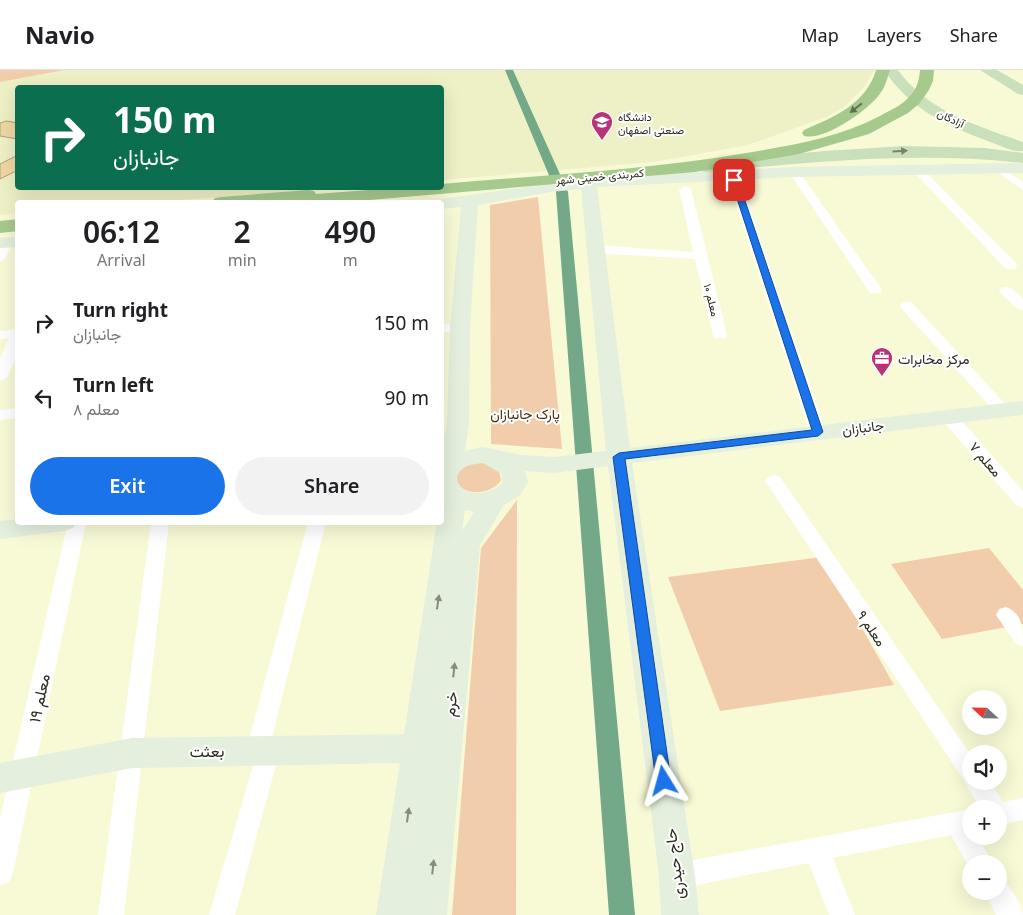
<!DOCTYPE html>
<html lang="en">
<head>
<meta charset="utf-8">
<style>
  :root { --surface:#fff; --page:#f2f2f2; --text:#202124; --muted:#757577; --line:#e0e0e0; --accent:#1a73e8 }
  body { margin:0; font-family:"Noto Sans",Vazirmatn,sans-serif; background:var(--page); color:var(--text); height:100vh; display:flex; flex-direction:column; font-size:19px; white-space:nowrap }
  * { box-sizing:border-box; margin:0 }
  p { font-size:16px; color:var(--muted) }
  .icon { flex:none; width:28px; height:28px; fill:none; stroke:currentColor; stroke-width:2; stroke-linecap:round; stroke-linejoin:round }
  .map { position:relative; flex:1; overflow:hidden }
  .sheet { position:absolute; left:15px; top:130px; width:429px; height:325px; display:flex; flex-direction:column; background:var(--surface); border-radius:5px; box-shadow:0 5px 20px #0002 }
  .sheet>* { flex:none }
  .guide { position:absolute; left:15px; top:15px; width:429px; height:105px; border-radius:5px; box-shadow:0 5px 20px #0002; background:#0b6e4f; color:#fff; overflow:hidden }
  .needle { width:32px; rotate:292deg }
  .tools { position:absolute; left:962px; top:620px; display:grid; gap:10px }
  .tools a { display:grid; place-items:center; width:45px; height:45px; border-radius:50%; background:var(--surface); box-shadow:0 5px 20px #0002; font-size:25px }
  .pin { position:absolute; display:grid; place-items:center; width:42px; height:42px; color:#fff; margin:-21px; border-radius:10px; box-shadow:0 2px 8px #0006 }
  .me { position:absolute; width:55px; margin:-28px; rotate:352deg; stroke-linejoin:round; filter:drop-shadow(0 0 4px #0008) }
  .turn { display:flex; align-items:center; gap:18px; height:105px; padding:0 15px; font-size:22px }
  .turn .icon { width:65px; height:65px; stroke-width:2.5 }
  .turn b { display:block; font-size:35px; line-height:42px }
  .eta { display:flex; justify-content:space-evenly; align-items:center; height:85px; text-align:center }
  .eta b { font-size:30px; font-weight:600; line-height:35px }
  .cta { display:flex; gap:10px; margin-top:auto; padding:10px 15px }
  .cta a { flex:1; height:58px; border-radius:30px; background:var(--accent); color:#fff; font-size:20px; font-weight:600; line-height:58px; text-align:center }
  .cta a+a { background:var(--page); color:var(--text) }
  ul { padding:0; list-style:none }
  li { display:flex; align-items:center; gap:15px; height:75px; padding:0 15px }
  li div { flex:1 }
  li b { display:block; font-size:19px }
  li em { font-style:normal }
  header { display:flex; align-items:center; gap:30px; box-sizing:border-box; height:70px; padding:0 25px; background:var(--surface); border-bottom:1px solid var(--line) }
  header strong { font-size:24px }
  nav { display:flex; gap:28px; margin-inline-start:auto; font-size:18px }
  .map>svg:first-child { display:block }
  .built { fill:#eef0c5 }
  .green { fill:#f2cdac }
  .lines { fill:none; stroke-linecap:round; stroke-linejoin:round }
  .canal { fill:#73a988; fill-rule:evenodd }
  .building { fill:#f0d8a2; stroke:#afa181 }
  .street { fill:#fff; fill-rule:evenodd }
  .secondary { fill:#e4efdd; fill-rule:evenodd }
  .primary { fill:#cadfbb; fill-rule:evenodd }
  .highway { fill:#a6ca8e; fill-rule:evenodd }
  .oneway { fill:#61714f }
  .oneway2 { fill:#7a846c }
  .oneway3 { fill:#868c7c }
  .route { fill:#1a73e8; stroke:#114b97 }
  .labels { text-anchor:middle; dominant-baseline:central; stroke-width:4; stroke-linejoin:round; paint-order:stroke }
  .far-poi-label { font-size:11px; fill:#29291c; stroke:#fff; text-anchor:start }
  .far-street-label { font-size:11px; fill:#29291c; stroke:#fff }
  .poi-label { font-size:14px; fill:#29291c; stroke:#fff; text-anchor:start }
  .park-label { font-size:14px; fill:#4b2d0d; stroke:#fff }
  .street-label { font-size:14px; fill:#29291c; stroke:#fff }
  .near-street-label { font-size:16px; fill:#29291c; stroke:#fff }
</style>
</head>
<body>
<header>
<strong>Navio</strong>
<nav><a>Map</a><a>Layers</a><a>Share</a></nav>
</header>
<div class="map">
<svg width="1023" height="845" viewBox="0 0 1023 845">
  <rect width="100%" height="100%" fill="#f8fad6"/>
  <path class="built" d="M0,0H874L865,16L843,38L826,47L748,75L654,92L441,110V18H18V118H341L153,132H18L17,143L0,145Z"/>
  <path class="green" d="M0,0H64L0,12Z
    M538,127L562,379L491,374L490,135Z
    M481,392L488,394L499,400L501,410C492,427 452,428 457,403L467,395Z
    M517,430L516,845H452L481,478Z
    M989,478L1023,520V554L942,569L891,494Z
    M822,487L894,615L720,641L668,507Z"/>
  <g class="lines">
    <path class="canal" d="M505,0H513L568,122L635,845H609L556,122Z"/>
  </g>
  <path class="building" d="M6,51L18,53V69L0,66V53Z
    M18,85V100L0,109V94Z"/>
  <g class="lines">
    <path class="street" d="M998,95L1023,112V120L994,100L993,98Z
      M917,96L921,97L1016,193L1017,196L1016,199H1006L913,101L912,99L913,97Z
      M794,99L798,100L880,217L882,220L880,223H870L789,102Z
      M734,107L740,110L826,363L824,367L818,368L812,367L810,363L728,110Z
      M685,116L691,119L727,265L725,268H715L713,265L695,189L595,183L589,179L595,175L693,182L679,119Z
      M8,168L14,172L4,190L0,191V175L4,169Z
      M1006,217L1011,218L1023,229V240L1018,239L1001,224L999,221L1001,218Z
      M907,232L912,233L1008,337L1010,340L1008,343H996L902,239L900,236L902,233Z
      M460,253L465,254L467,257L465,260L441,263V255Z
      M18,259V282L8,306L5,309L0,311V288L9,268L0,269V261Z
      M18,338V348L0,350V340Z
      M949,342L955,343L1023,421V438L1017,436L943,351L941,347L943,343Z
      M774,405L780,407L971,685V711H989L1003,732L1023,728V750L999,755V739H980L965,712L768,415L765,411L768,407Z
      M68,452H86L13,803L9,812L0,815V748Z
      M151,452H169L124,845H98Z
      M308,452H326L271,671L277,673L280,680L235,845H209L255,689L249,687L246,680Z
      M1006,537C1023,543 1023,560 1023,576L1016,574L996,545L999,539Z
      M971,739V766H978L993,794H971V801L951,765L833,788L855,845H829L809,793L677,819L668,815L664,806L668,797L677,793Z
      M999,809C1010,814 1021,833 1023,845H996L984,821H999Z"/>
    <path class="secondary" d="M1023,93V103L794,107L597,117L630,378L1023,331V345L632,393L695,806L699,845H661L659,806L608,396L554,403L525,401L528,412L520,425L504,435L480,475L447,845H376L400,693L132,698L0,723V693L132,668L404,664L437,452H441V382L447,354L450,257L461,137L441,139V132H434L435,130L588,108L794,97ZM581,119L606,381L554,387L521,385L483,377L465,381L469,354L470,257L478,135L551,122ZM483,393L502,404V413C471,439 441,408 467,396C472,394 478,394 483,393ZM465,440L474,442L462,461Z
      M18,167V177L0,178V168Z
      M18,449V452H77L73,458L64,461L0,469V451Z"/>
    <path class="primary" d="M884,0H898C927,41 978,56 1023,72V81C1013,83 1000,75 990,72C946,55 911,40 884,0Z
      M980,0H997L1023,15V25L1018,24Z
      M905,76L984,78L1023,83V93C917,81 812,92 706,102L700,101L697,97L700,93L706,92L825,81Z"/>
    <path class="highway" d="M876,0H890C887,9 885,18 879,25C867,41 824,71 804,66L802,63L804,60C834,47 866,34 876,0Z
      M920,0H934L933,11L929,20L919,34L908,43L869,64L799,84L695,102L346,132H212L215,128L221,127L308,120L314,121L316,124L395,118H441V114C543,105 646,100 746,83C793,75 838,68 880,46C890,40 901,36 909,27C917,19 919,11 920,0Z
      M18,149V161L0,163V151Z"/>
  </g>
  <defs><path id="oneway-solid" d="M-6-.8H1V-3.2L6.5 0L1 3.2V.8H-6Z" transform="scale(1.25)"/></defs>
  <use class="oneway" href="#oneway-solid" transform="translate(856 38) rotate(142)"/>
  <use class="oneway2" href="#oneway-solid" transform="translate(900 81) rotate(-4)"/>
  <g class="oneway3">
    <use href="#oneway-solid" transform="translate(438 532) rotate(-82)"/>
    <use href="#oneway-solid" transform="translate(454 600) rotate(-84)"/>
    <use href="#oneway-solid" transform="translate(408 745) rotate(-82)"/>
    <use href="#oneway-solid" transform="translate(433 797) rotate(-84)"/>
  </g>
  <path class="route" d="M734,107L738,110L823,362L818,366L625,389L671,711L669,716L664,718L658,716L656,711L613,387L619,383L812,360L731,110Z"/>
  <defs>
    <g id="university-pin" transform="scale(1.125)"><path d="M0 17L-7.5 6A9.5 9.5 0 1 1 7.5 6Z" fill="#b83378" stroke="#fff"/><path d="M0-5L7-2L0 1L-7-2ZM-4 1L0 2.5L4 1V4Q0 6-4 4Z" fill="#fff"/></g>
    <g id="office-pin" transform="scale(1.125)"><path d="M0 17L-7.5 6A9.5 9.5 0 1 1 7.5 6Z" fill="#b83378" stroke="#fff"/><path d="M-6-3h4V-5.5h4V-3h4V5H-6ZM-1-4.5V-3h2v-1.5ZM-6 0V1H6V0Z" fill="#fff"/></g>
  </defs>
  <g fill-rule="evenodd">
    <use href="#university-pin" x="602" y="52"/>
    <use href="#office-pin" x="882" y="288"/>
  </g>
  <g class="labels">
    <g class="far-poi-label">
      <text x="618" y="46">دانشگاه<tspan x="618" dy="13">صنعتی اصفهان</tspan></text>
    </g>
    <g class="far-street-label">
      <text transform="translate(951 48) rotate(25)">آزادگان</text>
      <text transform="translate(600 106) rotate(-5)">کمربندی خمینی شهر</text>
      <text transform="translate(712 230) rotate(76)">معلم ۱۰</text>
    </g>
    <g class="poi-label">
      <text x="898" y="288">مرکز مخابرات</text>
    </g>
    <g class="park-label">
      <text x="525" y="343">پارک جانبازان</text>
    </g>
    <g class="street-label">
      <text transform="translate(863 357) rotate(-7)">جانبازان</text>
      <text transform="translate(986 389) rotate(49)">معلم ۷</text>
      <text transform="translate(872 558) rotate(56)">معلم ۹</text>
    </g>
    <g class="near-street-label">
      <text transform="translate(39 628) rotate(-78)">معلم ۱۹</text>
      <text transform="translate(450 634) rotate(-84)">خرم</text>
      <text transform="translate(207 681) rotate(-1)">بعثت</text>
      <text transform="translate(674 794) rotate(-97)">حاج حیدری</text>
    </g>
  </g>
</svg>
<div class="tools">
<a><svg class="needle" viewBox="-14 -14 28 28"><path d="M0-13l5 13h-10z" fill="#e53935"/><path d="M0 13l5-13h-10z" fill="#757577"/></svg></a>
<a><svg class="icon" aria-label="sound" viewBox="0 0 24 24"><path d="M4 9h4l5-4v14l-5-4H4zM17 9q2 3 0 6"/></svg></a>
<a>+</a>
<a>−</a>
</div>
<div class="pin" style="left:734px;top:110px;background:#d93025"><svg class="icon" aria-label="arrive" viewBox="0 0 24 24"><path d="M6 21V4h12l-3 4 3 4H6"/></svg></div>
<svg class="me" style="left:664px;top:711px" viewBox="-20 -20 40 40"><path d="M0-17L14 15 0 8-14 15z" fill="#1a73e8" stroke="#fff" stroke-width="4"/></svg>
<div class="guide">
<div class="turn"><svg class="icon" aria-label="right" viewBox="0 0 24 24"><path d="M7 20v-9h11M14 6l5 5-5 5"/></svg><div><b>150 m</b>جانبازان</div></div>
</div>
<section class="sheet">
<div class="eta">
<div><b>06:12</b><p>Arrival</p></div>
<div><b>2</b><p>min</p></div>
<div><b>490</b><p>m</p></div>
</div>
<ul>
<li><svg class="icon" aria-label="right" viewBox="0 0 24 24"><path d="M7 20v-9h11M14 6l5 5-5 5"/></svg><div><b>Turn right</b><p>جانبازان</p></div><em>150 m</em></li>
<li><svg class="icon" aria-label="left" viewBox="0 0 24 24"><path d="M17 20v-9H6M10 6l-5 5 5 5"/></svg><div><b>Turn left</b><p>معلم ۸</p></div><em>90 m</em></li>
</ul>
<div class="cta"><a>Exit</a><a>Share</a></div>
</section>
</div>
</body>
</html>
